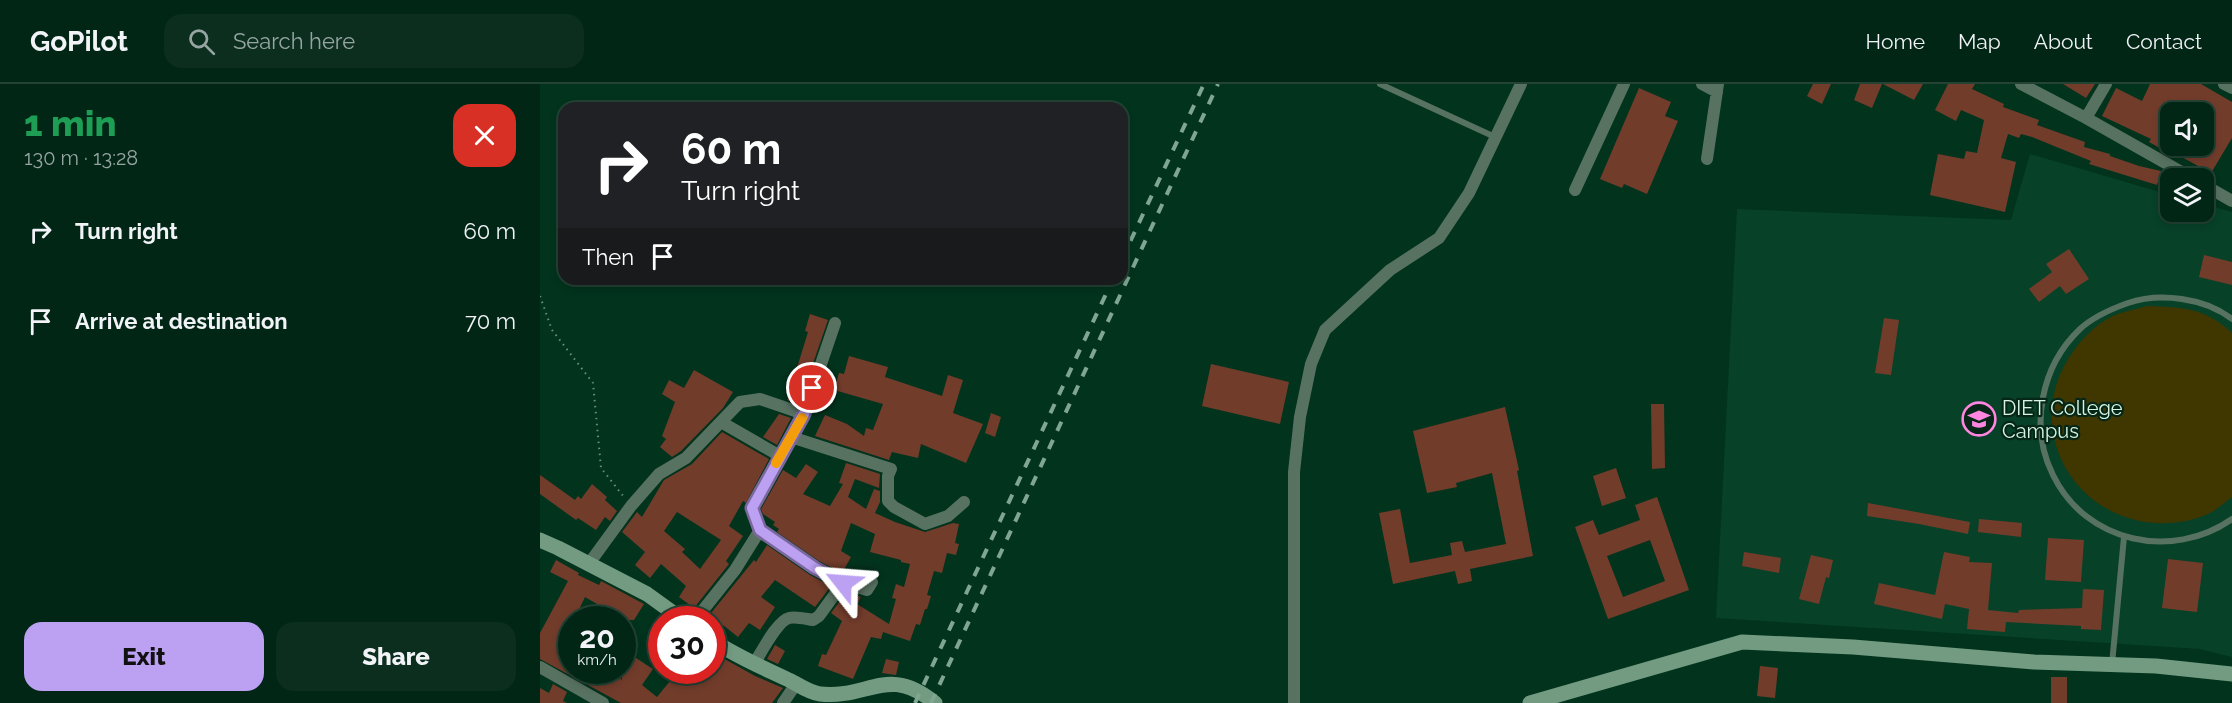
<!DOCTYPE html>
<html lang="en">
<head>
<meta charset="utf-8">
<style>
  :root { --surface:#022616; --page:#0c2e1f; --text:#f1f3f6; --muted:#96a5a1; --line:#234335; --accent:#bca0f2 }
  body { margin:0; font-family:Raleway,sans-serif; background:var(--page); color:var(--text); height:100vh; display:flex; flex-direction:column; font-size:22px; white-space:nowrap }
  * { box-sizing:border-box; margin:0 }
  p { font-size:20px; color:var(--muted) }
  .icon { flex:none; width:33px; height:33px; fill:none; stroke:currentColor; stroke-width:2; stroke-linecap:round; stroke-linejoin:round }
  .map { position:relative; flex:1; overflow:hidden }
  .sheet { display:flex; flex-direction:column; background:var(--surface); width:540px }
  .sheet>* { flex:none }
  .top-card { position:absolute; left:18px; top:18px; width:570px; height:183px; border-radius:18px; box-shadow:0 3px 9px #0003,0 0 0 2px var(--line); background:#202124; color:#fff; overflow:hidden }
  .tools { position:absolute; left:1620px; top:18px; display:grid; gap:12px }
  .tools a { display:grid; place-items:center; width:54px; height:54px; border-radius:12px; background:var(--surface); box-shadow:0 3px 9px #0003,0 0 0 2px var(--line); font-size:30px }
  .speed { position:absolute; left:18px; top:522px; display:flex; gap:12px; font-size:30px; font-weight:700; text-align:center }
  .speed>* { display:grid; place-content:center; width:78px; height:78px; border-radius:50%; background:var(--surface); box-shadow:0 3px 9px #0003,0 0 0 2px var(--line); line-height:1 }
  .speed small { font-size:15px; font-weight:400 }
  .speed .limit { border:9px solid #d22; background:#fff; color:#111 }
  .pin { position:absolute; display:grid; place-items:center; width:51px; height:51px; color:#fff; margin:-26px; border:3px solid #fff; border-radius:50%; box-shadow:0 2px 6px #0007 }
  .me { position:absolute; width:66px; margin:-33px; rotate:298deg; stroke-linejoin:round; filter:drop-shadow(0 0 4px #0008) }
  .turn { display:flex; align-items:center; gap:21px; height:126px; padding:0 24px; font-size:27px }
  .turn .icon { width:78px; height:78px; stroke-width:2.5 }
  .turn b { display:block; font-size:42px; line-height:51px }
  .then { display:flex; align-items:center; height:57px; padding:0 24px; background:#0003; gap:12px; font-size:22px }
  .round { display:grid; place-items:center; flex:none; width:63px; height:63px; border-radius:18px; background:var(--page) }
  .overview { display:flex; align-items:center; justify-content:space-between; height:102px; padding:0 24px }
  h1 { font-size:36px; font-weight:800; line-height:45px; color:#1e9e55 }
  .cta { display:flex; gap:12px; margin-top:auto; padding:12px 24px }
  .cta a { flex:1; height:69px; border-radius:18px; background:var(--accent); color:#111; font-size:24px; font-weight:800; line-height:69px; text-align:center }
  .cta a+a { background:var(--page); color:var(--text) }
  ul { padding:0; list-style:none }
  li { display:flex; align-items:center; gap:18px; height:90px; padding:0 24px }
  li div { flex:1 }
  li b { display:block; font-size:22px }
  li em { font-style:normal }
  header { display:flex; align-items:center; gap:36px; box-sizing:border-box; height:84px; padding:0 30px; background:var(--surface); border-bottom:2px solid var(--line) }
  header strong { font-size:28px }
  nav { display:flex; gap:33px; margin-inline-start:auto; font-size:21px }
  .search { width:420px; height:54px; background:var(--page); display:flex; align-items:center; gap:15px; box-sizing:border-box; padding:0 21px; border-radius:18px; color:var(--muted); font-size:22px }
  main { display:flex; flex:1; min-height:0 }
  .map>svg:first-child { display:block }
  .built { fill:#074128 }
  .green { fill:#403600 }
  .building { fill:#723c2b; fill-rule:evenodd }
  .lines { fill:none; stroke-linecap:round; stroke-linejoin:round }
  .path { stroke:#678f7a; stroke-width:2; stroke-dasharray:1.5 4.5; stroke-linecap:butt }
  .lane { stroke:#587262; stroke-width:6 }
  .street { stroke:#587262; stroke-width:12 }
  .secondary { stroke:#729b82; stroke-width:15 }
  .rail { stroke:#80a692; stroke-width:4; stroke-dasharray:10 10; stroke-linecap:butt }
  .route-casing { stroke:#7a689d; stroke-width:15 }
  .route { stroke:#bca0f2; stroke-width:10 }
  .slow { stroke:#f59e0b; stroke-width:10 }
  .labels { text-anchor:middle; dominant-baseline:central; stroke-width:4.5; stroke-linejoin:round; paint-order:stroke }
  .poi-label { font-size:20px; fill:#d6f4e1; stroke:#062717; text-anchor:start }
</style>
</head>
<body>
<header>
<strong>GoPilot</strong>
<div class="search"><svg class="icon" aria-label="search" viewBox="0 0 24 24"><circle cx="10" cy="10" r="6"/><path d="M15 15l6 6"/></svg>Search here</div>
<nav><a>Home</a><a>Map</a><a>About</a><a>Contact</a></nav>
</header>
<main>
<section class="sheet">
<div class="overview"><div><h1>1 min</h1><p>130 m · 13:28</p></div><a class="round" style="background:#d93025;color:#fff"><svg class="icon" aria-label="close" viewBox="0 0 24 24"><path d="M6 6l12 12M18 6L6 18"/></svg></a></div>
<ul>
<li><svg class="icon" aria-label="right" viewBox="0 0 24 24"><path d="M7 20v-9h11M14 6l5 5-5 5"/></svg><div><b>Turn right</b></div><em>60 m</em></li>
<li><svg class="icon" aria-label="arrive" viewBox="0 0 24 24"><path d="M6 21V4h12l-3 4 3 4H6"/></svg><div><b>Arrive at destination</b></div><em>70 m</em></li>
</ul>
<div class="cta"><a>Exit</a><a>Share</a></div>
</section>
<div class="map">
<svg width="1692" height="619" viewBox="0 0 1692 619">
  <rect width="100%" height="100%" fill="#02331d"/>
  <path class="built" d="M1490,70L1630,111V128H1664V120L1692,128V573L1660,565L1176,534L1197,125L1471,136Z"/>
  <path class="green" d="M1608,222C1642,223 1666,224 1692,249V413C1685,418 1678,425 1670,429C1654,437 1634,440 1616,439C1532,434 1483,344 1530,272C1540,257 1555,240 1573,232C1584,227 1597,225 1608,222Z"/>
  <path class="building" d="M1273,0H1291L1282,20L1267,12Z
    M1320,0H1342L1332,24L1314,16Z
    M1343,0H1383L1374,16Z
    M1408,0H1435L1432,5L1464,20L1463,23L1499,36L1497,41L1545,58L1544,63L1570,70V72L1599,82L1621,87L1617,101L1549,80L1551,77L1492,53L1481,50L1479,54L1468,50L1461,74L1476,78L1465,128L1390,111L1398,70L1424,75L1426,67L1437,69L1444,36L1421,26L1416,37L1395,26Z
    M1523,0H1555L1546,14Z
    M1610,0H1661L1692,18V54L1671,89L1627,65V68L1609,58L1611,55L1562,32L1576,4L1602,17ZM1630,28H1664V62H1630Z
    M1099,4L1131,18L1125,32L1138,37L1107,110L1084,100L1082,104L1060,95Z
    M1529,165L1549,195L1526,210L1520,202L1499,218L1489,205L1512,188L1506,180Z
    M1664,171L1692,178V201L1659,193Z
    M270,230L288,236L259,320L247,316L254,304L252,303L258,287H256L268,248L265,247Z
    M1344,234L1359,236L1351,291L1335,289Z
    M309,272L348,283L345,293L402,312L408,291L423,296L413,329L443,340L426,379L381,360L378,374L352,368L349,376L275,352L285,331L307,340L324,352L326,344L333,346L343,320L294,306L299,289L304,290Z
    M671,280L749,298L740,340L662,322Z
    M154,286L193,308L183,324L141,367L132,373L120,363L126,355L122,352L135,318L122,310L129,296L144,304Z
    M1111,320H1124L1125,384L1112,385Z
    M965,323L979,386L977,387L993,472L930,485L932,497L918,500L915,487L853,500L839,429L860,425L870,479L912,471L910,459L922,457L925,468L966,460L952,389L916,399L917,403L887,409L873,347Z
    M451,329L461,333L455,353L445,349Z
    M239,330L251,334L237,361L223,353Z
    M182,348L229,375L206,419L203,417L189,442L203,452L186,477L189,480L154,524L139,513L146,502L121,480L110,494L95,481L105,468L82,448L97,428L102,433L124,396L152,380ZM137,428L181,456L160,485L142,468L145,465L124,447Z
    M306,379L340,390L339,404L315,395L308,413L326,425L334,405L340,407V418L335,429L355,438L385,448L413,439L419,440L415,459L419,460L416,471L407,469L402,489L394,487L387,511L391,512L387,525H385L380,541L376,540L370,557L343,548L341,555L331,553L313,595L278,582L282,570L286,571L302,537L291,529L306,509L321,513L317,520L349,540L356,515L352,514L356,500L364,503L370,480L361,478V476L330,468L335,450L311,439L301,467L311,473L302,489L279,477L237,448L239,445L233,441L235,438L223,430L221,425L243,386L256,394L266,380L278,388L263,410L290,422L303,400L299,399Z
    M1076,384L1086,414L1062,422L1053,392Z
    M0,391L35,416L38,412L41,415L52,400L67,413L65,416L77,427L70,437L65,433L56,446L38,434L36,436L0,410Z
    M1117,413L1149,506L1068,535L1035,443L1053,436L1059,451L1100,436L1095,421ZM1110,456L1125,497L1083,513L1067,472Z
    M1328,419L1430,438L1428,450L1379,440L1327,432Z
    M1439,435L1482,439L1481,453L1438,448Z
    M1508,454L1544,456L1541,498L1505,496Z
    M227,461L270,491L291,502L275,523L235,496L221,513L235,523L220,546L209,539L198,553L183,541L181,545L172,539V536L167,534L214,476L216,478Z
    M1204,468L1241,474L1239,489L1202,482Z
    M1404,468L1430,473L1429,478L1452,479L1448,526L1478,529L1479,526L1542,524L1543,505L1564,506L1561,546L1541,545V542L1466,538L1465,548L1427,545L1429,525L1405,520L1402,535L1334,520L1339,499L1395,511Z
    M1271,471L1293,476L1289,494L1286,493L1279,520L1259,515Z
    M1628,475L1663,479L1657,528L1622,524Z
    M16,476L39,489L38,491L59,501L61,497L104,520L94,536H73L76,531L45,513L34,536H32V541L29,540L20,558L26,562L22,569L32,576V586H68L82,596V565L113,585L102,601L117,613L139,586H172V568L215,592L243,604L232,619H81L0,575V549L28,497L10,488Z
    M235,561L245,567L238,580L227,575Z
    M346,575L359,578L356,591L342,589Z
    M1220,582L1238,584L1235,614L1217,612Z
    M1511,593H1527V619H1511Z
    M13,600L27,608L23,617L27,619H0V604L9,609Z"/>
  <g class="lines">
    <path class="path" d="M0,212L12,246L53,299L61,384L84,413"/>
    <path class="lane" d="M840,0L955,53
      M1692,235C1665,214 1620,208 1588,219C1571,225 1554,232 1540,245C1501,282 1489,343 1513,391C1546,459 1632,477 1692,435
      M1572,580L1584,453"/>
    <path class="street" d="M1162,0L1177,8
      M1481,0L1546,34L1566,0
      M1684,0L1692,4
      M1546,34L1652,94
      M1167,75L1178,0
      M1664,101L1692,117
      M1035,106L1084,0
      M295,239L264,330L212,424L220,446L275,484L303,499
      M181,338L240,372
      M251,353L351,385L348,392V417L354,423L385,440L408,432L424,418
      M48,481L91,422L119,390L146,374L200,318L220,315L264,330
      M155,536L195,486L220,446
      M214,580C221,569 237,537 249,534C256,532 266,535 273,536L279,532L303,499L327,506L332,498
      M0,583L63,619
      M243,619L256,600
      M754,619V388L760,333L771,280L785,246L850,186L899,154L929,109L981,0"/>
    <path class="secondary" d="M0,456L18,464L107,510L143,536
      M172,556C197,573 224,584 251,597C260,602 271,609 280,610C329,615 348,580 395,619
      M990,619L1202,558L1313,563L1494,578L1616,582L1692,590"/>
    <path class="rail" d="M582,175L664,0
      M375,619L573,195
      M391,619L678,0"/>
  </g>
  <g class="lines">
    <g class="route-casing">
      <path id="route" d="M272,304L264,330L212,424L220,446L275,484L303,499"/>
    </g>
    <use href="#route" class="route"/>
    <path class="slow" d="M236,379L262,334"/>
  </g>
  <defs>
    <g id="university-ring" transform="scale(1.725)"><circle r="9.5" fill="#062717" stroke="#ff85df" stroke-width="1.5"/><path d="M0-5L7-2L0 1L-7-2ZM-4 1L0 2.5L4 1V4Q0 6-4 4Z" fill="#ff85df"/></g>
  </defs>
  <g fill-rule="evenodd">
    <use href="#university-ring" x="1439" y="335"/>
  </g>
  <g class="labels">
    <g class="poi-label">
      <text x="1462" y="324">DIET College<tspan x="1462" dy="23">Campus</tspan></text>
    </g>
  </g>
</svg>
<div class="tools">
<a><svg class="icon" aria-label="sound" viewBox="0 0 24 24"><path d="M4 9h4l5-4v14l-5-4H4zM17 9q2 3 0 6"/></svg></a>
<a><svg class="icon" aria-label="layers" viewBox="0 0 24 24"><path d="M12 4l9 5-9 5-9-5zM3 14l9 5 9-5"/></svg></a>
</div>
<div class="speed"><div>20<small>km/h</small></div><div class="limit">30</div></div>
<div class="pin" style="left:272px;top:304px;background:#d93025"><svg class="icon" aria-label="arrive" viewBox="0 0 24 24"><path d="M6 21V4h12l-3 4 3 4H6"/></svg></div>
<svg class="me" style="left:303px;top:499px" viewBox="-20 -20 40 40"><path d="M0-17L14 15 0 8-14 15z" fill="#bca0f2" stroke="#fff" stroke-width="4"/></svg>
<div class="top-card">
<div class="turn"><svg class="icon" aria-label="right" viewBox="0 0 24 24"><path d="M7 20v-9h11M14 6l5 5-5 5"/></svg><div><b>60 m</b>Turn right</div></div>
<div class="then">Then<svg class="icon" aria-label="arrive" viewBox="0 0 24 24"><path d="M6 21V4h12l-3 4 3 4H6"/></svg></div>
</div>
</div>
</main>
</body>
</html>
